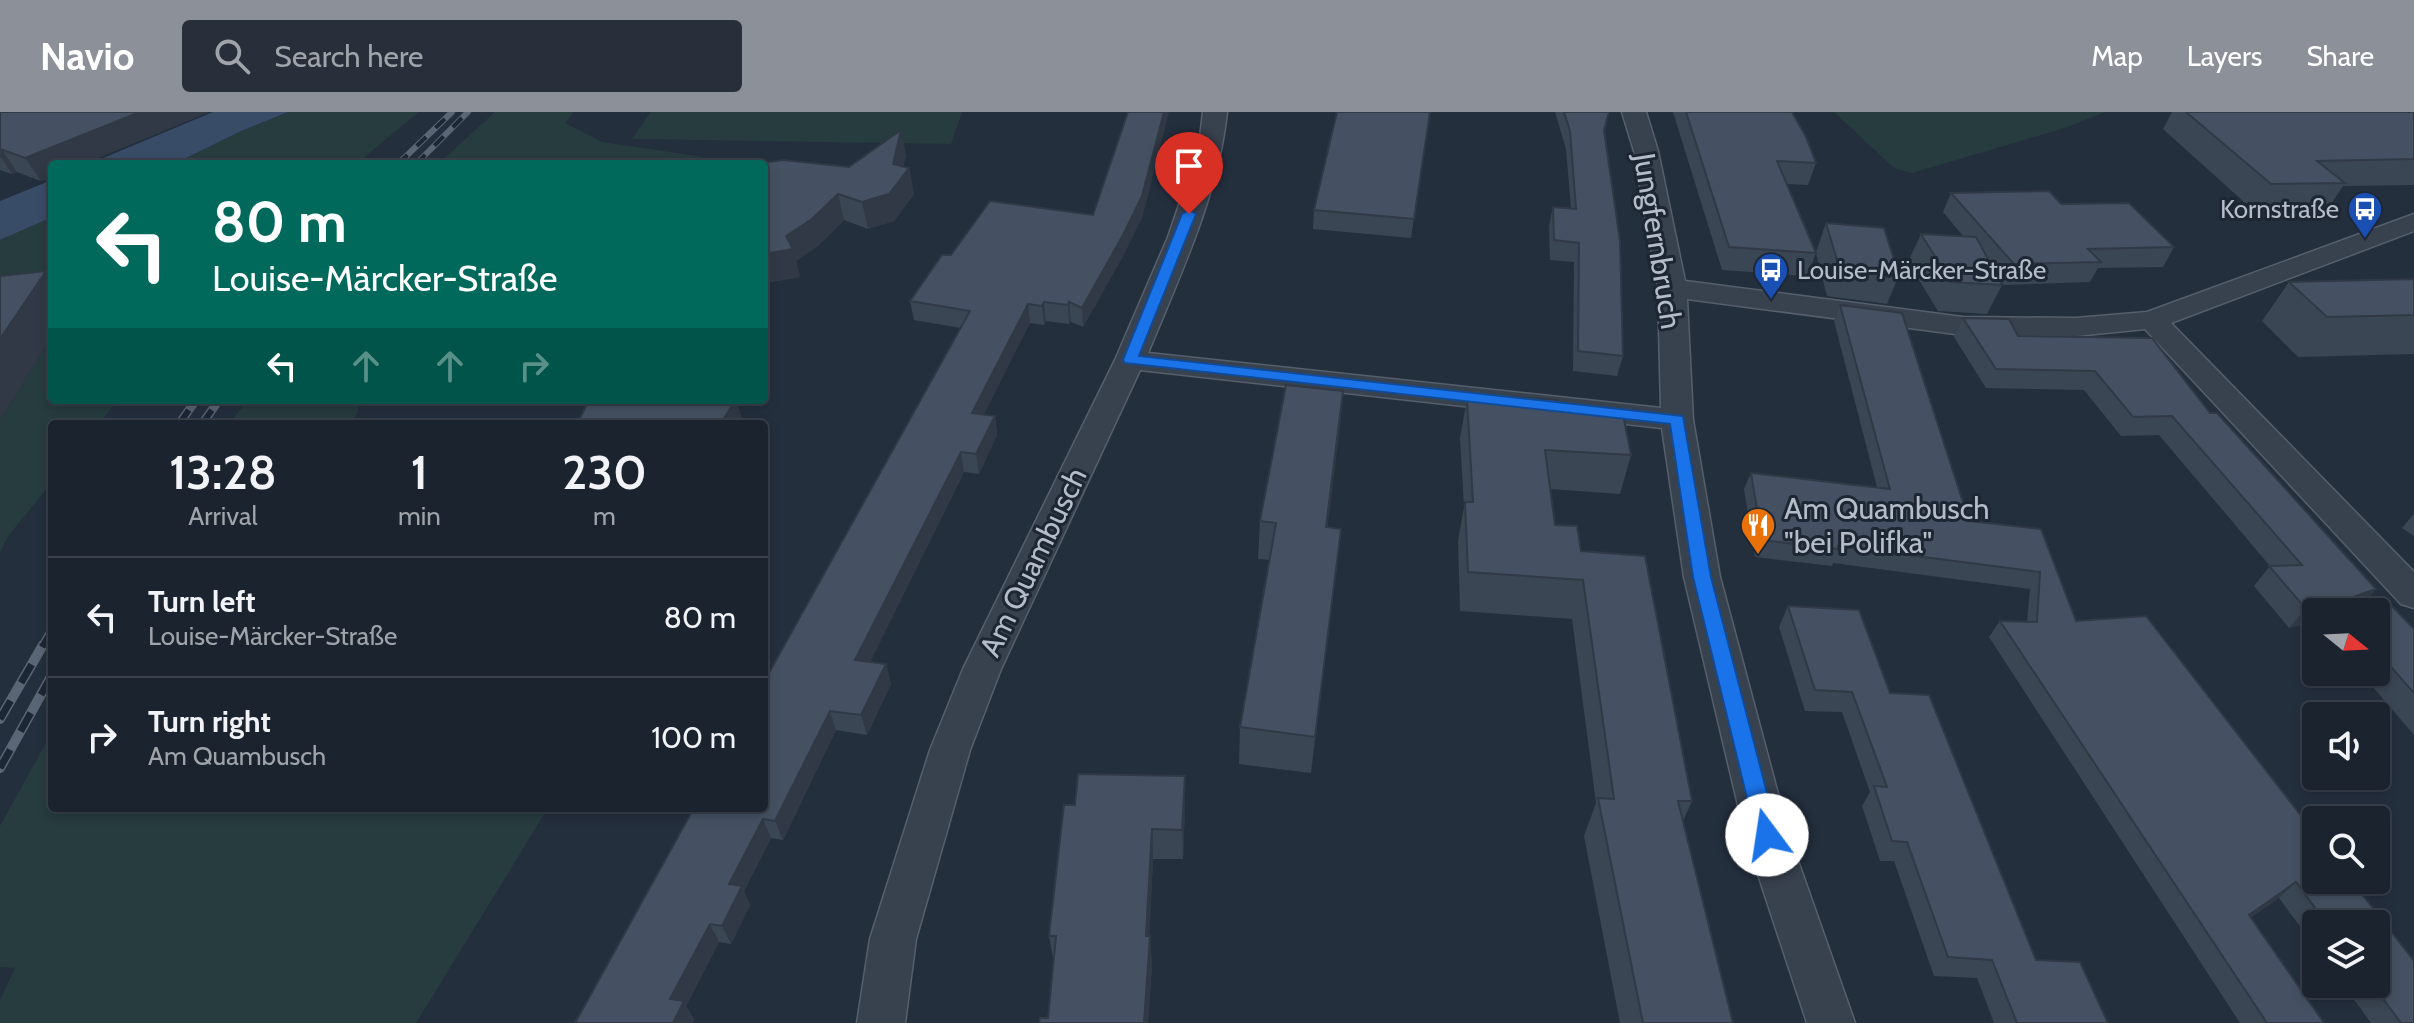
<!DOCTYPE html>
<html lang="en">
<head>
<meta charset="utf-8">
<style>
  :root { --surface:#1b232e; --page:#282f3a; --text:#f1f3f6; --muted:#a0a4aa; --line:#39404a; --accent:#8c9099 }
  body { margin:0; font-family:Cabin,sans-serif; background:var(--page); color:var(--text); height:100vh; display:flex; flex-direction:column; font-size:30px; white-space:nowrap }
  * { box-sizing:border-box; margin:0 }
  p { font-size:26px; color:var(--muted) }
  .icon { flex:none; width:44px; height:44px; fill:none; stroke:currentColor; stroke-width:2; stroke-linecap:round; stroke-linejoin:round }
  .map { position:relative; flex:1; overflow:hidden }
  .side { position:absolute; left:48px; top:308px; width:720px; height:392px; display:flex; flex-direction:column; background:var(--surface); border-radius:8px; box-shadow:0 4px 12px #0003,0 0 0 2px var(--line) }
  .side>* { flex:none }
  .hud { position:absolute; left:48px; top:48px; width:720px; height:244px; border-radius:8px; box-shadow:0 4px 12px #0003,0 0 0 2px var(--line); background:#00695c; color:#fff; overflow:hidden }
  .needle { width:52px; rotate:108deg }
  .controls { position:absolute; left:2302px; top:486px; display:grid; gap:16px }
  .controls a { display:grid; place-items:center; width:88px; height:88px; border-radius:8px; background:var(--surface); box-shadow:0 4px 12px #0003,0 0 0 2px var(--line); font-size:40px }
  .pin { position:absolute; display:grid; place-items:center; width:68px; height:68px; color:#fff; margin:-82px -34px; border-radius:50% 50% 50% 0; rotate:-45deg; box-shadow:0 0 8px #0007 }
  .pin .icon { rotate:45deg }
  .me { position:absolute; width:88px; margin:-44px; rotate:346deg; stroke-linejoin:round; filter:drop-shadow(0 0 6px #0008) }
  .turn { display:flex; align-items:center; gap:28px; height:168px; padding:0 32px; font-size:36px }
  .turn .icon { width:104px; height:104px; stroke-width:2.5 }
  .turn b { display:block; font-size:56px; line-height:68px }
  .lanes { display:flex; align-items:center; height:76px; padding:0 32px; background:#0003; justify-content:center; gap:40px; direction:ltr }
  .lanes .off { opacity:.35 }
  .eta { display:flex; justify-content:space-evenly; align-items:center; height:136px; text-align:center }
  .eta b { font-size:48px; font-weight:600; line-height:56px }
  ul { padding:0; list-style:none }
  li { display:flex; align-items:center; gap:24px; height:120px; padding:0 32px; border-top:2px solid var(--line) }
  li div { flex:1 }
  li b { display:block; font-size:30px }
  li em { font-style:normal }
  header { display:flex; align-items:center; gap:48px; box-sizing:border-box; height:112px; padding:0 40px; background:var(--accent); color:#fff }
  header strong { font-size:38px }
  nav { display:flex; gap:44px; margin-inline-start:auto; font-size:28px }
  .search { width:560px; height:72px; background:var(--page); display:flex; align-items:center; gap:20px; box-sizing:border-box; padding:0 28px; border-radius:8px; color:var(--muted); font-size:30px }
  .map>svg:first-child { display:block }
  .green { fill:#263c3f }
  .water { fill:#394c67 }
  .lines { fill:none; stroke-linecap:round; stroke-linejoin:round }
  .street-casing { stroke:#565f6c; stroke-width:3 }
  .street { fill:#38414e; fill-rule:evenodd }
  .rail-far2-casing { stroke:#5a6575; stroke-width:6 }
  .rail-far1-casing { stroke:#5a6575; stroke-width:9 }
  .rail-casing { stroke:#5a6575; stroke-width:10 }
  .rail-far2 { stroke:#1d2633; stroke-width:4; stroke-dasharray:13; stroke-linecap:butt }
  .rail-far1 { stroke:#1d2633; stroke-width:6; stroke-dasharray:17; stroke-linecap:butt }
  .rail { stroke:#1d2633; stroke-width:7; stroke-dasharray:21; stroke-linecap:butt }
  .wall { fill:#3b4654 }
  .shaded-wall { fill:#303945 }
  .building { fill:#455162; stroke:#303945; stroke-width:2 }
  .route { fill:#1a73e8; stroke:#114b97; stroke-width:2 }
  .labels { text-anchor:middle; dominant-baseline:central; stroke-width:6; stroke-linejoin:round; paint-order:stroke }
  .far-poi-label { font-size:26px; fill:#b4bcc9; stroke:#1d2633; text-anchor:end }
  .street-label { font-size:30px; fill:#b4bcc9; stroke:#1d2633 }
  .poi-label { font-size:30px; fill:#b4bcc9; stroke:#1d2633; text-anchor:start }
</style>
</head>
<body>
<header>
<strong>Navio</strong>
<div class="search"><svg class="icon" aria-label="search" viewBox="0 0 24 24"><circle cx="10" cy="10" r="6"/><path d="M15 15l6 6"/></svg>Search here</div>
<nav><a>Map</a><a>Layers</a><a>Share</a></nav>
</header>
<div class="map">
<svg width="2414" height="911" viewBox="0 0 2414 911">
  <rect width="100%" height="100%" fill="#242f3e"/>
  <path class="green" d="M288,0H419L356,52H174L241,19Z
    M495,0H574L565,11L602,30L703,45L697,52H438Z
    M651,0H962L951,32L632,27Z
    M1834,0H2105L2065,16L1912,61L1894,56Z
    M52,105V197L0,203V128Z
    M52,225V288H118L99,312H52V370L9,423L0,440V308Z
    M248,288H362L352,312H229Z
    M52,620V696H548L416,911H0V888L15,856L0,855V714Z"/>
  <path class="water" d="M213,0H288L241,19L174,52H89Z
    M52,68V105L0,128V89Z"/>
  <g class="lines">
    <g class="street-casing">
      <path id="street" d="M1203,0H1227C1218,84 1180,163 1148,241L1661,296L1658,176L1634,39L1622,0H1646L1658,39L1685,169L1963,205L2076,206L2147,200L2414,102V119L2171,211L2414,460V496L2401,492L2145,217L2076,224L1963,223L1687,187L1693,308L1720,465L1789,723L1855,911H1807L1745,723L1684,465L1662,316L1140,258L1001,557L970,638L916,827L905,911H857L870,827L930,638L963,557L1115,248L1168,125L1199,34Z"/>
    </g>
    <use href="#street" class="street"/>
    <g class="rail-far2-casing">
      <path id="rail-far2" d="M398,52L452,0
        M416,52L468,0"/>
    </g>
    <g class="rail-far1-casing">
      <path id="rail-far1" d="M179,312L196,288
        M202,312L219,288
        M42,535L52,518"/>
    </g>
    <g class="rail-casing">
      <path id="rail" d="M0,607L43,533
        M0,656L52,563"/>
    </g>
    <use href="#rail-far2" class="rail-far2"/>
    <use href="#rail-far1" class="rail-far1"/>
    <use href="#rail" class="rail"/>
  </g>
  <path class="wall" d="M0,0H209L83,52H52V65L41,69L17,60L12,62L0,58Z
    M1430,0L1411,126L1313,117L1314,98Z
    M1555,0H1609L1605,19L1623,244L1617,264L1573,259L1574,150L1550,148L1549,114L1553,95L1571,96L1566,37Z
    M1673,0H1792L1816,51L1808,73L1787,72L1816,140L1826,111L1899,163L1887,192L1827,184L1816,141L1807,164L1722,158Z
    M2172,0H2414V73L2343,74L2327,98L2254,99L2163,17Z
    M901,18L906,44L903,54L909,56L914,82L894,109L868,117L844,108L818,134L796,149L800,165L764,171V52L849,55Z
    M1951,81L2061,92L2174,135L2163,155L2098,156L2090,170L2004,173L1996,163L2002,173L1987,202L1938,199L1908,150L1921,122L1963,124L1943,100Z
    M1093,103H1143L1124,142L1083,215L1071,210L1069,212L1046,209L1044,213L1030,211L984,302L995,304L997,323L979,362L964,360L870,550L886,552L891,572L867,623L836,618L783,728L771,726L744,779L750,793L731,832L719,830L686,894L694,907L692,911H575L961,216L914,208L910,189L951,143Z
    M2414,167V242L2298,245L2262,209L2289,170Z
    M1840,193L1902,201L1969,409L2041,417L2076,509L2146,504L2316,723V768H2351L2414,849V911H2371L2343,872H2376V812H2316V836L2279,786L2251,805L2324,911H2240L1989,525L2000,509L2027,510L2030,477L1833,451L1832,454L1755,445L1744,377L1751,361L1877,375L1834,209Z
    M1963,206L2018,224L2210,301L2376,477L2365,490L2414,517V623L2360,560H2376V500H2316L2289,516L2254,474L2270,454L2159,323L2121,324L2084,278L1986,276L1954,225Z
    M1343,279L1327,415L1341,417L1311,661L1239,652L1240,615L1270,448L1258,447L1260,409Z
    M1512,285L1559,293L1631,343L1620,382L1550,377L1555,413L1581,439L1692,689L1683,709L1733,911H1620L1584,724L1596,691L1572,507L1460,499L1458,429L1464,395L1460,326L1467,287L1511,290Z
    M2414,402V424L2402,416Z
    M1788,494L1890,581L2036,848L2108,911H1994L1977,866L1934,864L1894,749H1880L1862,694L1870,680L1842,600L1805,599L1779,515Z
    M1064,693L1185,694L1183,747H1153L1149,824L1152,852L1148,911H1039L1048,906L1054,852L1049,824Z"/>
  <path class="shaded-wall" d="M140,0H209L83,52H52V65L41,69L25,46Z
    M1164,0H1169L1143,103L1124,142L1083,215L1082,196Z
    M901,18L906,44L900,67L909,56L914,82L894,109L868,117L862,90L893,52Z
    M1,36L17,60L12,62L0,44Z
    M838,82L844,108L818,134L796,149L800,165L764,171V172V142Z
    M46,159L52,167V225L0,308V227Z
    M1044,190L1046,209L1044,213L1042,194Z
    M1069,190L1071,210L1069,212L1068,193Z
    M1028,192L1030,211L975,320L972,301Z
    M1343,279L1340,316L1323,452L1326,415Z
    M736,288L744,312H720Z
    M995,304L997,323L979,362L976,342Z
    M961,340L964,360L861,568L855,548Z
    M1341,417L1337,454L1311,661L1315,625Z
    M2376,477L2359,497L2335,492Z
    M2335,492L2328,500H2316V511L2289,516L2306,497Z
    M886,552L891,572L867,623L861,603Z
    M830,599L836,618L783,728L775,709Z
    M1185,664V694L1183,747L1182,718Z
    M763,707L771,726L744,779L750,793L731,832L722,814L729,772Z
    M1152,717L1153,747L1148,852L1146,824Z
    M2296,770L2279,786L2233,818L2249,803Z
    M710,812L719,830L686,894L694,907L692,911H673L670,887Z
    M1150,824L1152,852L1148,911H1144Z"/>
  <path class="building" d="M0,0H140L25,46L0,37Z
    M1128,0H1164L1142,84L1123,123L1082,196L1069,190L1068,193L1044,190L1042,194L1028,192L972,301L995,304L976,342L961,340L855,548L886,552L861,603L830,599L775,709L763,707L729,772L742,774L722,814L710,812L670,887L684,889L673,911H575L694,696H764V570L970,199L910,189L942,143H951L990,89L1093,103Z
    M1337,0H1430L1414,107L1314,98Z
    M1564,0H1609L1604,18L1620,129L1623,244L1578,239L1579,131L1554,128L1553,95L1576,97L1570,19Z
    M1686,0H1792L1806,25L1816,51L1777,49L1816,141L1729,135Z
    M2186,0H2414V47L2317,49L2345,71L2271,72Z
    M901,18L893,52L909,56L889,82L862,90L838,82L812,107L786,124L793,137L764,142V52H756L783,48L849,55Z
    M2049,79L2061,92L2129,91L2174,135L2088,137L2101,150L2014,152L1951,81Z
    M1826,111L1884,116L1899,163L1839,155Z
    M1921,122L1976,125L2002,173L1951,170Z
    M46,159L0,227V164Z
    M2414,167V203L2327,205L2289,170Z
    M1840,193L1902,201L1969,409L2041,417L2076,509L2146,504L2316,723V768H2351L2414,849V911H2401L2372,872H2376V812H2327L2296,770L2249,803L2324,911H2267L2000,509L2037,510L2040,460L1838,434L1839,437L1762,428L1751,361L1890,377Z
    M1963,206L2009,207L2018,224L2152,226L2210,301H2217L2376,477L2336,491L2388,490L2414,517V581L2376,538V500H2342L2335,492L2306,497L2269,454L2302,453L2172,304L2133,305L2095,259L1996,257Z
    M1286,273L1343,279L1326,415L1341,417L1315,625L1240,615L1276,411L1260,409Z
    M1512,285L1558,288L1559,293L1578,296L1622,297L1631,343L1545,338L1555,413L1577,414L1581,439L1645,444L1692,689H1678L1733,911H1643L1598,686L1614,687L1583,468L1468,460L1465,390H1473L1467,287L1512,290Z
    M589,288H736L720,312H577Z
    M1788,494L1859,498L1890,581L1929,583L2036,848L2080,850L2108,911H2017L1992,848L1948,845L1907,730L1892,729L1874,674L1887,675L1852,580L1815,578Z
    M1078,662L1185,664L1182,718L1152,717L1146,824H1150L1144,911H1039L1040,906H1048L1056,824H1049L1064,693H1075Z"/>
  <path class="route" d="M1189,98L1196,102L1139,244L1683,304L1711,465L1778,723L1775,730L1767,732L1760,730L1756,723L1693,465L1670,312L1125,251L1123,248L1182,102Z"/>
  <defs>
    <g id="bus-pin" transform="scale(1.8)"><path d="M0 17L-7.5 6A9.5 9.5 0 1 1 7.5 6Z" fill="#1a4fb4" stroke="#1d2633"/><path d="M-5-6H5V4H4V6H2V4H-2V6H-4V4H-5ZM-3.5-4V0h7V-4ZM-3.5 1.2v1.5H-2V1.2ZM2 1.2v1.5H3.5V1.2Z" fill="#fff"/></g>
    <g id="restaurant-pin" transform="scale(1.8)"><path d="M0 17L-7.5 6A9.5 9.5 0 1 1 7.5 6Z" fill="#e8710a" stroke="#1d2633"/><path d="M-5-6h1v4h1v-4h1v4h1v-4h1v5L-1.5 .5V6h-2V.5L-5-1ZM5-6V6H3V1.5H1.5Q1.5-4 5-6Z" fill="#fff"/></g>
  </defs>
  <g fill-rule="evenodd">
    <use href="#bus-pin" x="2365" y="97"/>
    <use href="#bus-pin" x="1771" y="158"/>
    <use href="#restaurant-pin" x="1758" y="413"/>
  </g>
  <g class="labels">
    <g class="far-poi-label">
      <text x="2339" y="97">Kornstraße</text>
      <text x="1797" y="158" text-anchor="start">Louise-Märcker-Straße</text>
    </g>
    <g class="street-label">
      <text transform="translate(1658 129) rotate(81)">Jungfernbruch</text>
      <text transform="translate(1033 450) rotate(-64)">Am Quambusch</text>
    </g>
    <g class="poi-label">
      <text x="1784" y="396">Am Quambusch<tspan x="1784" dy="34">"bei Polifka"</tspan></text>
    </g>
  </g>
</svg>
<div class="controls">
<a><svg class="needle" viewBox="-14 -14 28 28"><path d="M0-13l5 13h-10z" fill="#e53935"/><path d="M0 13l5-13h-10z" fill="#a0a4aa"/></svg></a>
<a><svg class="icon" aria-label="sound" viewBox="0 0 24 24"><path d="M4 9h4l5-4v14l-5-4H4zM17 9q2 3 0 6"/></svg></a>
<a><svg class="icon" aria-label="search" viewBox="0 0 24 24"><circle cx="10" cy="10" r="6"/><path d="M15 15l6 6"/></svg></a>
<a><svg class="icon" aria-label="layers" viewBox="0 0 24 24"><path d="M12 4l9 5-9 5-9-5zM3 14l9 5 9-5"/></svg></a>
</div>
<div class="pin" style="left:1189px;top:102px;background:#d93025"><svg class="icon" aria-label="arrive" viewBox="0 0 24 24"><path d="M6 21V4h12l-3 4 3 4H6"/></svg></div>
<svg class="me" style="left:1767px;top:723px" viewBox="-20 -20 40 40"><circle r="19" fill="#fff"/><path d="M0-13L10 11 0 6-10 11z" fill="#1a73e8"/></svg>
<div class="hud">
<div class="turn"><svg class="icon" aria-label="left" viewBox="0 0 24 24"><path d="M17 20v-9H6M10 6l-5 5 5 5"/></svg><div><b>80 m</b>Louise-Märcker-Straße</div></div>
<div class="lanes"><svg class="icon" aria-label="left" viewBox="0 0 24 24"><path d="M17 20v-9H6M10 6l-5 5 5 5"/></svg><svg class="icon off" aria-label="ahead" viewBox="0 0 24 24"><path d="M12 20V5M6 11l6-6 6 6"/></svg><svg class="icon off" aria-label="ahead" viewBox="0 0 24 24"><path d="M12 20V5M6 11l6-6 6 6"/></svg><svg class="icon off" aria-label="right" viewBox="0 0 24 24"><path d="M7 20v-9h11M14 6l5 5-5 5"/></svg></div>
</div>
<section class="side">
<div class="eta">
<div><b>13:28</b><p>Arrival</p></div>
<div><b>1</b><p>min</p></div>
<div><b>230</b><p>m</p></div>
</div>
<ul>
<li><svg class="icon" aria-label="left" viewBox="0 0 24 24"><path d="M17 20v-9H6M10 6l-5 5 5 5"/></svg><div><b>Turn left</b><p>Louise-Märcker-Straße</p></div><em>80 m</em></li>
<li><svg class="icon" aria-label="right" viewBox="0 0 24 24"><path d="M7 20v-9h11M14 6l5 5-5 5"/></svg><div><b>Turn right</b><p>Am Quambusch</p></div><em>100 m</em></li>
</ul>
</section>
</div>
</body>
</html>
